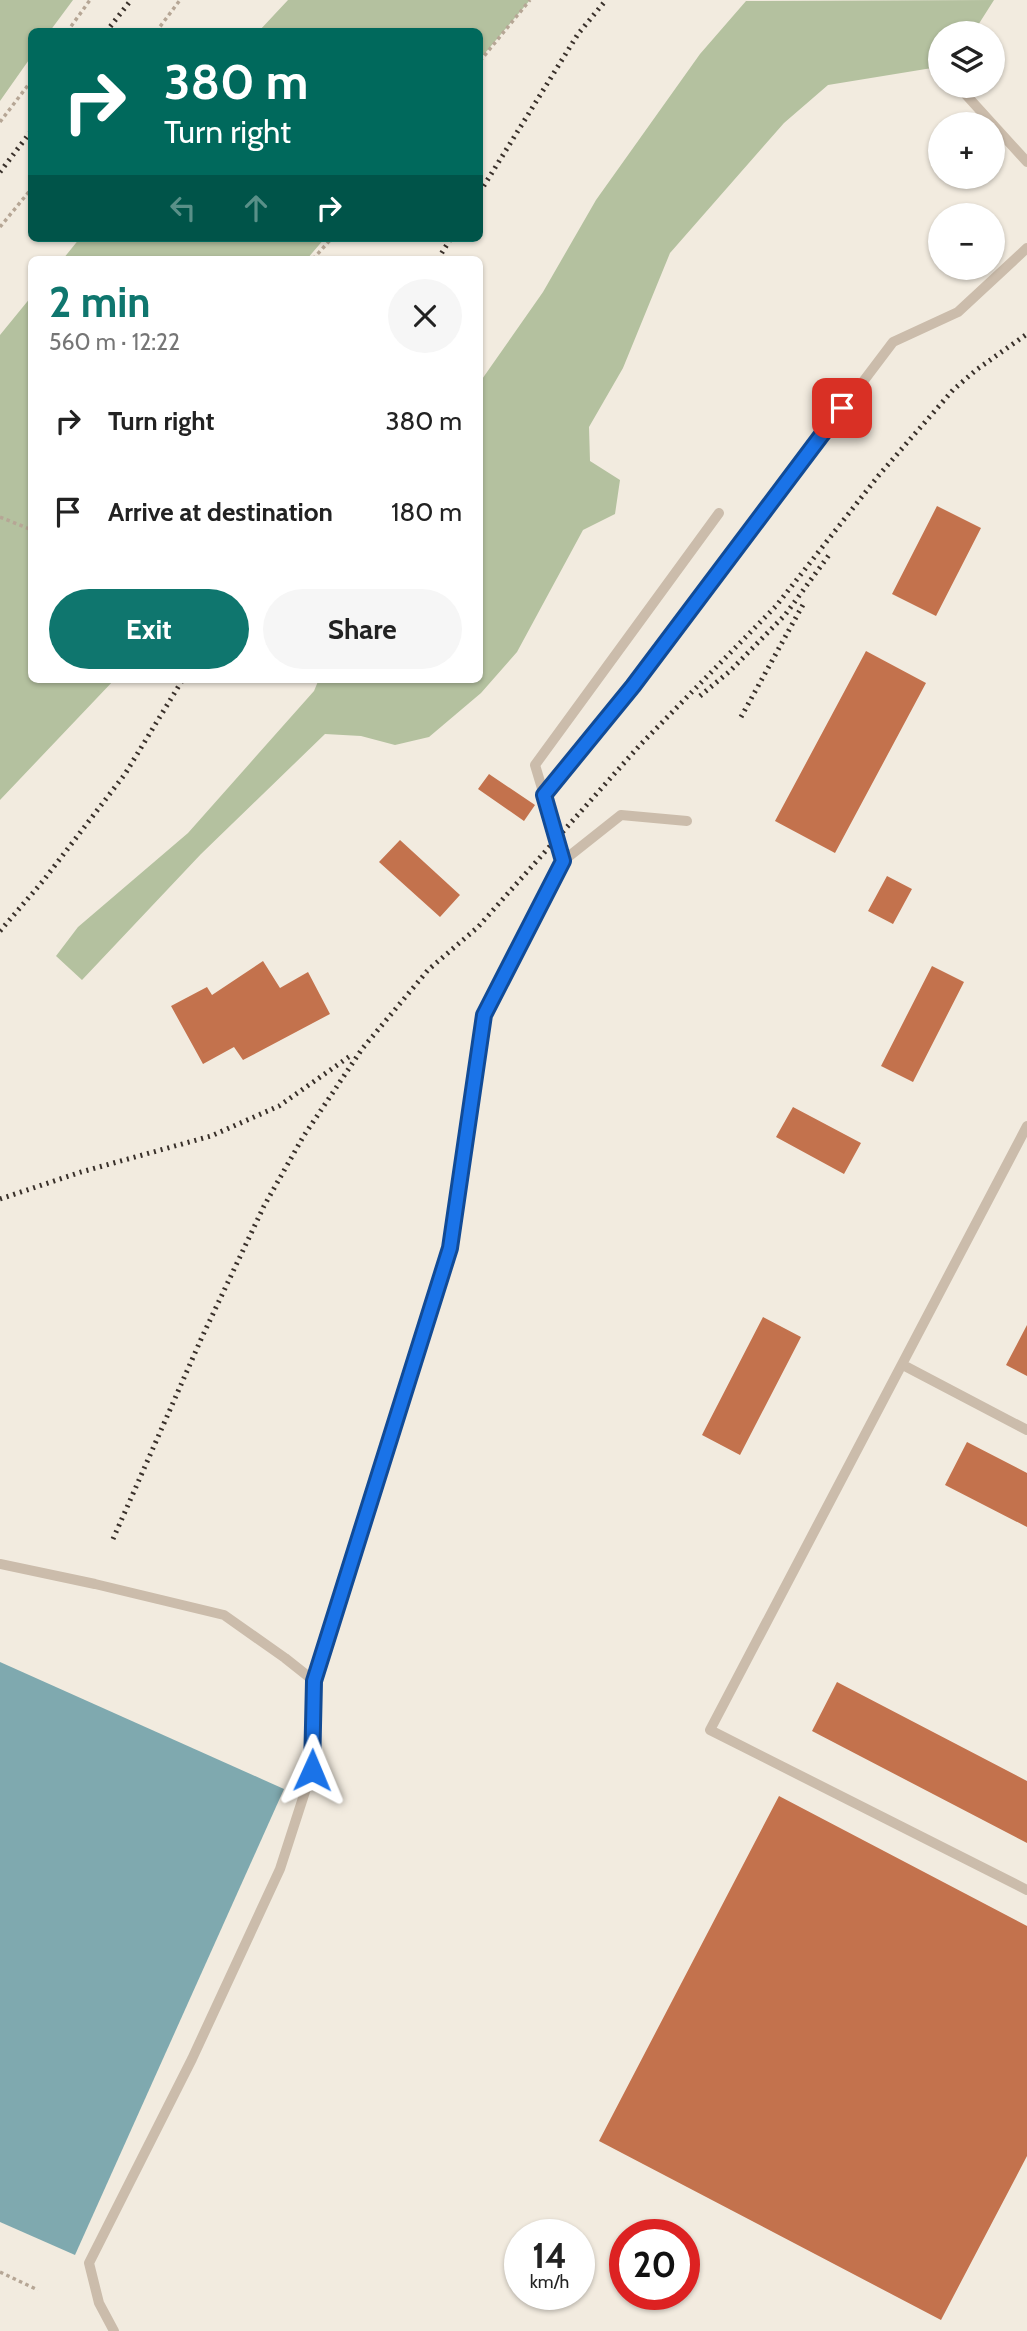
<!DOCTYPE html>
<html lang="en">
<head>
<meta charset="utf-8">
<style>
  :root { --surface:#fff; --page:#f6f6f6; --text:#222; --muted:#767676; --accent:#0f766e }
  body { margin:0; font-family:Cabin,sans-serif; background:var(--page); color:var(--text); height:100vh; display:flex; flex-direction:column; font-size:26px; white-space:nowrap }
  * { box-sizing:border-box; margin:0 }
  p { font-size:23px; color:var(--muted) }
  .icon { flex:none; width:38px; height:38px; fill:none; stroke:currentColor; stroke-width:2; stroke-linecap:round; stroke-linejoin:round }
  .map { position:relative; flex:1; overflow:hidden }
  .drawer { position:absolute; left:28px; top:256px; width:455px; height:427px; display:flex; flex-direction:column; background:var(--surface); border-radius:10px; box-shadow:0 2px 5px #0004 }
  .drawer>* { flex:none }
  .hud { position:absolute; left:28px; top:28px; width:455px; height:214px; border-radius:10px; box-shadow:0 2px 5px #0004; background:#00695c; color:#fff; overflow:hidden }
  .tools { position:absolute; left:928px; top:21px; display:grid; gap:14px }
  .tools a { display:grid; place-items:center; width:77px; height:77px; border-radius:50%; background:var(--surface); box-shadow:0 2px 5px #0004; font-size:35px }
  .speed { position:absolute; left:504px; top:2219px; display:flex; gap:14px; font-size:35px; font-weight:700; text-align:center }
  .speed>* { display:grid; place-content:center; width:91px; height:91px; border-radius:50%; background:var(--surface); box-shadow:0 2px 5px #0004; line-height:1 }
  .speed small { font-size:18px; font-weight:400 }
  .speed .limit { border:10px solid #d22; background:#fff; color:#111 }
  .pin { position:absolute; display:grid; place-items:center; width:60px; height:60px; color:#fff; margin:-30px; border-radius:14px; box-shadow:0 4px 10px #0006 }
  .me { position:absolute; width:77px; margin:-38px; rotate:1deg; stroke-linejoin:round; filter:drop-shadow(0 0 5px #0008) }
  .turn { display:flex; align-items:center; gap:24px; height:147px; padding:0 21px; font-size:32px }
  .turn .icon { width:91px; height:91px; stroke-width:2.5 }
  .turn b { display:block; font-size:49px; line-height:60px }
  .lanes { display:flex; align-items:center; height:66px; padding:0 21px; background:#0003; justify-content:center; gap:35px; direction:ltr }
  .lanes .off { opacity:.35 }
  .round { display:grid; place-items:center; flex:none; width:74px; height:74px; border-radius:37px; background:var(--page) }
  .head { display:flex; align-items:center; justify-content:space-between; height:119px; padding:0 21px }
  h1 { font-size:42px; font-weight:800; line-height:52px; color:var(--accent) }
  .action { display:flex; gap:14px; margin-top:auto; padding:14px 21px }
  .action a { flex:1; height:80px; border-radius:42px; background:var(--accent); color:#fff; font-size:28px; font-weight:800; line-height:80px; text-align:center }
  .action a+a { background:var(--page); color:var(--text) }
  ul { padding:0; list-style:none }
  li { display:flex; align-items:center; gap:21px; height:91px; padding:0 21px }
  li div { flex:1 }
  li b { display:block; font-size:26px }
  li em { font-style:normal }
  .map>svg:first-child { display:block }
  .green { fill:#b4c19f }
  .water { fill:#7fa9af }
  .building { fill:#c3724d }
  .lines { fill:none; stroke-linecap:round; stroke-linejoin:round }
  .path { stroke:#b6a695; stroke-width:3.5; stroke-dasharray:3.5 3.5; stroke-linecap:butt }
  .lane { stroke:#cbbcab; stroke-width:10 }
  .rail { stroke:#39302a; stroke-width:5; stroke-dasharray:2 5; stroke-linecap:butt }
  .route-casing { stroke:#114b97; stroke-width:18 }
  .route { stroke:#1a73e8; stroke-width:12 }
</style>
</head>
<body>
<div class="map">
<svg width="1027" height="2331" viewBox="0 0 1027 2331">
  <rect width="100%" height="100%" fill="#f2ebdf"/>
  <path class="green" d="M0,0H73L50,31L32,32L31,57L0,101Z
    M288,0H530L480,59V32L259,31Z
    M994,0L973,33H940V63L932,68L828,85L784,123L670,253L623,368L589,427L590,461L620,480L615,514L583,530L517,652L481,693L429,737L395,745L361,736L325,734L201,854L82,980L56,956L78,927L188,833L314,691L319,679H480V382L543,292L596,200L700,54L746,1Z
    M80,238H325L307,259H63Z
    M31,297L32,679H115L0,800V335Z"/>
  <path class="water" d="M0,1662L284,1789L75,2255L0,2222Z"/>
  <path class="building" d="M937,506L981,528L936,616L892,594Z
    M866,651L926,683L835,853L775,821Z
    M489,774L535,805L524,821L478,789Z
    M400,840L460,895L440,917L379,862Z
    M887,876L912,889L893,924L868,911Z
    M263,961L280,988L308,972L330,1014L243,1060L234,1047L203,1064L171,1006L207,987L212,995Z
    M932,966L964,982L913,1082L881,1066Z
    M793,1107L861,1143L844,1174L776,1137Z
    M763,1317L801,1337L740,1455L702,1435Z
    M1027,1325V1376L1006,1365Z
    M967,1442L1027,1473V1527L945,1485Z
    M837,1682L1027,1781V1843L812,1731Z
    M779,1796L1027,1926V2156L941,2320L599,2141Z"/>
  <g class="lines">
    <path class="path" d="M67,32L90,0
      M156,32L180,0
      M480,61L530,0
      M0,122L32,80
      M0,227L32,188
      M313,259L332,238
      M0,517L32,530
      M0,2272L38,2290"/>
    <path class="lane" d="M958,86L1027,162
      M544,795L535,765L719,513
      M563,861L544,795L633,686L893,342L958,312L1027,248
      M1027,1126L710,1730L1027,1890
      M903,1365L1027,1430
      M0,1564L95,1584L224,1615L285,1658L314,1681L312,1770L280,1869L192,2059L89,2263L99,2303L114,2331
      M314,1681L450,1248L484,1015L563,861L621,815L687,821"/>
    <path class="rail" d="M106,32L131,0
      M0,172L32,130
      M480,192L578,34L606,0
      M438,259L451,238
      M700,696L730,671L785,615L829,555
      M741,717L805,601
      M0,931L43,881L125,774L183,679
      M0,1199L81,1172L211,1136L279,1106L353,1054
      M113,1539L202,1337L264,1206L303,1137L362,1049L428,970L478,927L640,745L776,606L879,475L953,390L976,370L1027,334"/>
  </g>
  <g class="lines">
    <g class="route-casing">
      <path id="route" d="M312,1770L314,1681L450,1248L484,1015L563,861L544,795L633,686L842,408"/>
    </g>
    <use href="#route" class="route"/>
  </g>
</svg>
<div class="tools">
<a><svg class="icon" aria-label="layers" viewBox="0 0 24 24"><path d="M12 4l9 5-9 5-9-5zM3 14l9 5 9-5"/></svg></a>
<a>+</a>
<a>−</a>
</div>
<div class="speed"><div>14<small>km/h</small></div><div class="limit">20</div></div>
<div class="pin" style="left:842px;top:408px;background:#d93025"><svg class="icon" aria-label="arrive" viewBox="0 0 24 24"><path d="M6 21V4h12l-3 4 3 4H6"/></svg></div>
<svg class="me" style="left:312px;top:1770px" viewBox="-20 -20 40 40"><path d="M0-17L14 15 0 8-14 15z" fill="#1a73e8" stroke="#fff" stroke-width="4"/></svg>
<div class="hud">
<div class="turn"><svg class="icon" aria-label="right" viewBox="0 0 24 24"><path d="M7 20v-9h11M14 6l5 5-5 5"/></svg><div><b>380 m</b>Turn right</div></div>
<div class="lanes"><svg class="icon off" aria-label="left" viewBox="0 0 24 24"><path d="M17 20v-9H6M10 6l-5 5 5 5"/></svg><svg class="icon off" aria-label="ahead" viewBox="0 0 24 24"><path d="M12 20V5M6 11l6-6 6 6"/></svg><svg class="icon" aria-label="right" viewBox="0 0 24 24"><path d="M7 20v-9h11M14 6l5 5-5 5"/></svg></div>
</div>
<section class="drawer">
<div class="head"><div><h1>2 min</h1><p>560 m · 12:22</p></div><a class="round"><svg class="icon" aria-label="close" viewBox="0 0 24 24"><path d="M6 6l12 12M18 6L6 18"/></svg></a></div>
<ul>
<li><svg class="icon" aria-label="right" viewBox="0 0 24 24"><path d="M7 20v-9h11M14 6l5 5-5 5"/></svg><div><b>Turn right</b></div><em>380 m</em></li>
<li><svg class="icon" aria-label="arrive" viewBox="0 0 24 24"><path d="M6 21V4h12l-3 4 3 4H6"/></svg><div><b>Arrive at destination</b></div><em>180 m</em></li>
</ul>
<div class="action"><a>Exit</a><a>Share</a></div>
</section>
</div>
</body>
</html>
